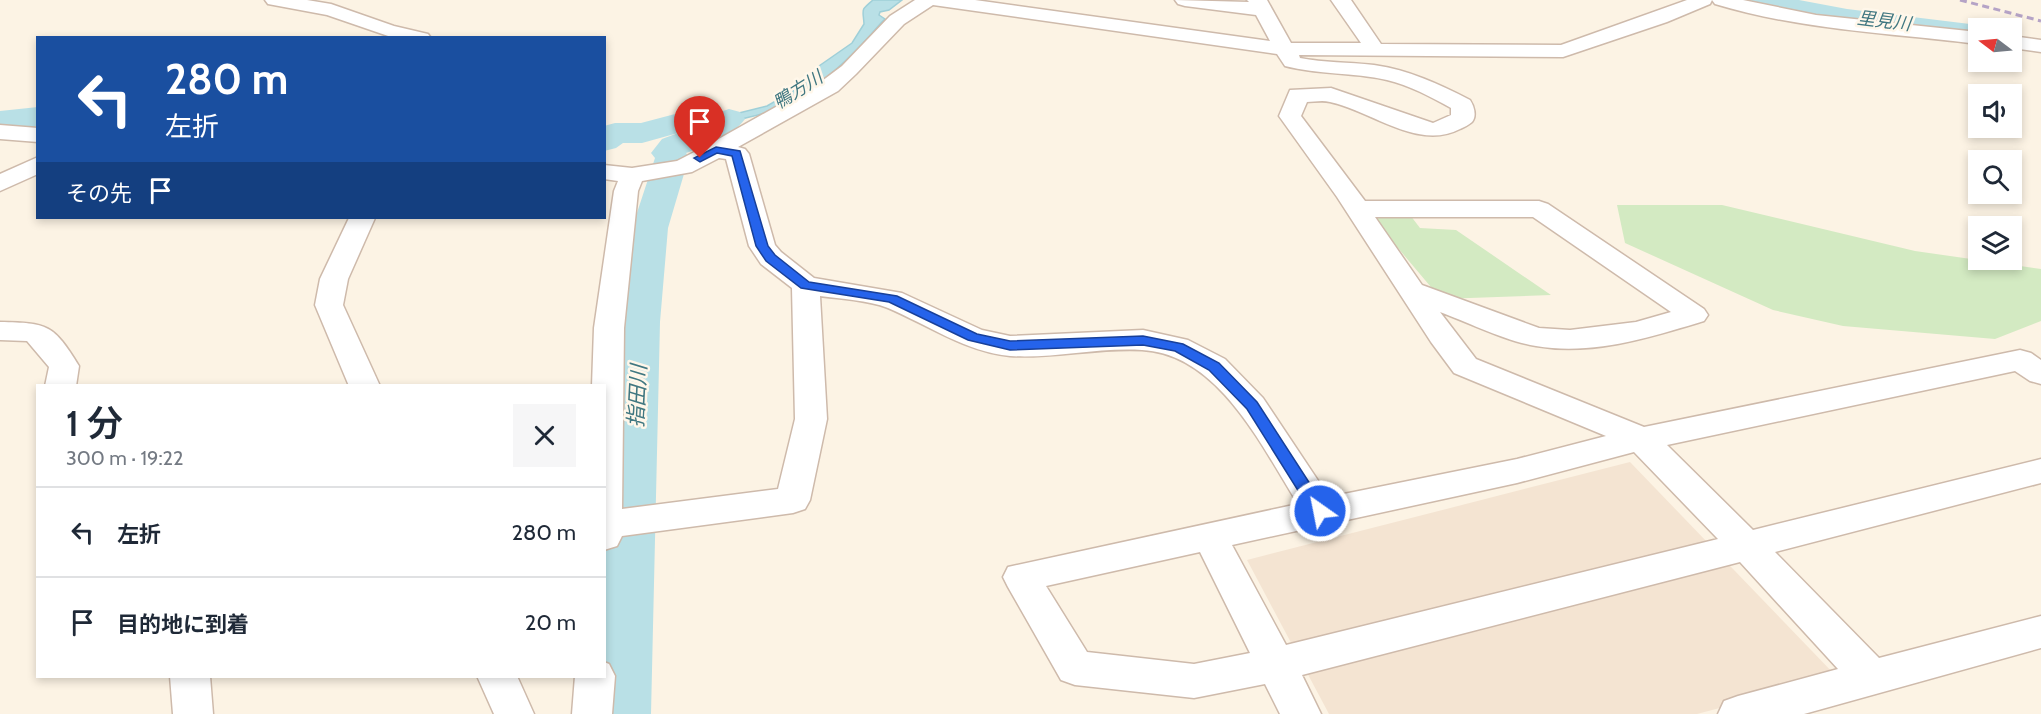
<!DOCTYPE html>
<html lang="ja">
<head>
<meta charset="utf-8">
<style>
  :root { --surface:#fff; --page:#f6f6f7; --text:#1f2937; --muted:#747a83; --line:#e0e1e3 }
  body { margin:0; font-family:Cabin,"Noto Sans JP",sans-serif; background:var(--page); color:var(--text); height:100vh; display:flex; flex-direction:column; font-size:22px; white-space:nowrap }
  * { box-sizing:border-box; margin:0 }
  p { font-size:20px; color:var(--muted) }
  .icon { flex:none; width:33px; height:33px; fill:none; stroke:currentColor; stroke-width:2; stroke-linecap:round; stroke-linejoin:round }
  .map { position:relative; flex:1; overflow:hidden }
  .drawer { position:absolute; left:36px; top:384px; width:570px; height:294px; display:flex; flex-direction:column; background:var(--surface); border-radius:0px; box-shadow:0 3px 9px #0003 }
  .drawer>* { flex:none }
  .guide { position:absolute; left:36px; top:36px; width:570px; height:183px; border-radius:0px; box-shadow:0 3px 9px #0003; background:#1a4fa0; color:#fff; overflow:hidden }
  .needle { width:39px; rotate:286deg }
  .tools { position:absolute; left:1968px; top:18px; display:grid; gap:12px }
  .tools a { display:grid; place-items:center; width:54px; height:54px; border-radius:0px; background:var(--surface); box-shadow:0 3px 9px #0003; font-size:30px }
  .pin { position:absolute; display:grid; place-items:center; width:51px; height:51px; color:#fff; margin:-62px -26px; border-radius:50% 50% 50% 0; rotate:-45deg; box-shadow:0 0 6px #0007 }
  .pin .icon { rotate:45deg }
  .me { position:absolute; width:66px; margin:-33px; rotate:327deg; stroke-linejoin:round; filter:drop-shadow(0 0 4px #0008) }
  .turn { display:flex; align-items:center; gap:21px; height:126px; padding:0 30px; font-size:27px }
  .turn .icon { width:78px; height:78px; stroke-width:2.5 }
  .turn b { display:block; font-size:42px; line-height:51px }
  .then { display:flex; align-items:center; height:57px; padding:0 30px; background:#0003; gap:12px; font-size:22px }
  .round { display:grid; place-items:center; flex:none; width:63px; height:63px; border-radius:0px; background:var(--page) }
  .summary { display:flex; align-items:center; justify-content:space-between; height:102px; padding:0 30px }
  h1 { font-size:36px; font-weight:600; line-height:45px }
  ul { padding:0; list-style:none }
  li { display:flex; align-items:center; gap:18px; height:90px; padding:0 30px; border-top:2px solid var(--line) }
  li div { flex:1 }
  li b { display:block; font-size:22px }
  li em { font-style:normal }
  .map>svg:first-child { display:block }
  .residential { fill:#f4e4d2 }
  .green { fill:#d3eac2 }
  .water { fill:#b9e0e6; stroke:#9fcfd8; stroke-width:1.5 }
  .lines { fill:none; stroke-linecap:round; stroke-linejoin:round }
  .river { fill:#b9e0e6; fill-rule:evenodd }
  .minor-casing { stroke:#cebaab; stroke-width:3 }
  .minor { fill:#fff; fill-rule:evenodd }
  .rail { stroke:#b5a3c6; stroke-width:3; stroke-dasharray:7 4.5; stroke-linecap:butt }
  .route { fill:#2563eb; stroke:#184099; stroke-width:1.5 }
  .labels { text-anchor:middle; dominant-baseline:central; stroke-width:5; stroke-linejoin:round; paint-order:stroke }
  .far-water-label { font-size:18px; font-style:italic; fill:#407781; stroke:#fff7ea }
  .water-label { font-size:21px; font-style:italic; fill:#407781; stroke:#fff7ea }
</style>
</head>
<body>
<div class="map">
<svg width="2041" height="714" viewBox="0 0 2041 714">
  <rect width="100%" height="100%" fill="#fcf3e4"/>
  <path class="residential" d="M1630,462L1837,677L1697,714H1329L1247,560Z"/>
  <path class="green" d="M1617,205H1722L1915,251L2041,269V321L1995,339L1843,326L1773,310L1625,243Z
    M1407,211L1420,228L1456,230L1551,295L1441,299L1371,216Z"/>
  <path class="water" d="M873,0H902L889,10L880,12L879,15L885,19L881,23C851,58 821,87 779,108C763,115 742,118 725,124L719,118L767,106L802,86L819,66L852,43L864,24C863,8 860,11 873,0Z"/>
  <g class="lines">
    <path class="river" d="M1742,0H1799L1847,9L1978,25L1989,28H1978V41L1847,25L1755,8L1746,6Z
      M38,107V126L0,131V111Z
      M694,109L714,114L729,109L740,112L745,119C733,136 705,146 686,153L689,157L668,228L660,322L651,714H593L596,676H604V548L620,322L632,228L655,158L651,153L662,139L678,133L642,143H623L616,148L604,151V126L615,123H641Z"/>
    <g class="minor-casing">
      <path id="minor" d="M265,0H307L331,4L394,26L428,34L431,38H394L327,15L268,4Z
        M915,0H975L1270,41L1256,15L1185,6L1178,4L1175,0L1249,2L1247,0H1267L1291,43H1361L1331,0H1351L1381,44L1561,45L1687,0H1743L1816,15L1978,32V44C1890,33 1801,30 1715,4L1712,0L1710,4L1667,22L1563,57L1299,55L1300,58C1324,63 1349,62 1374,65C1409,70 1439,84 1470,100C1474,106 1477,116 1472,122C1469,125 1464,127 1460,129C1418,151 1372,111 1330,102C1322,100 1314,102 1307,102L1301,116L1365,201H1539L1548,204L1704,309L1708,315L1704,321C1651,337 1592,356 1536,346C1508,342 1467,322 1440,312L1476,359L1644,427L2020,350L2031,353L2041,360V384L2030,381L2015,371L1667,445L1753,530L2041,459V483L1775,552L1879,658L2041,616V648L1804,714H1718L1724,701L1738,696L1838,669L1740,562L1302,675L1321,714H1280L1265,684L1194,698L1075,685L1061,680L1008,587L1003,577L1008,567L1298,504C1262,447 1219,354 1142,350C1099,347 1053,359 1010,356C966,352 928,325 888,308C868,300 841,299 820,296L827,419L810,500L805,509L793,513L622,536L617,546L604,550V386H592L594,328L614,191L618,181L604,179V165L632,168L677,161L708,145L822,81L842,66L890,16ZM933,5L1277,54L1285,66C1318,75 1353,72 1387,80C1409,85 1431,97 1451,108V115L1433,123L1331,88L1290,90L1279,116L1337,197L1431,342L1454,373L1606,436L1517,459L1329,497L1263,398L1225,359L1188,340L1143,330L1010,336L982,330L902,293L814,278L781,252L775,245L749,154L745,149L738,147L838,91L856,74L904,24ZM719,158L726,159L749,246L761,264L792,288L795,419L778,489L622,509L624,328L638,191L642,181L692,172ZM1375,217H1533L1671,312L1636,322L1570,330L1539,328L1422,285ZM1634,452L1718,539L1286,645L1232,545L1517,483ZM1200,552L1250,653L1194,664L1087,652L1046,586Z
        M2012,36L2041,40V52L2012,48Z
        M0,125L38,128V142L0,139Z
        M38,157V174L0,191V174Z
        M349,218H375L348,279L343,305L380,386H349L315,305L320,279Z
        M0,322C48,323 53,324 79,366L76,386H45L49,367L27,341L0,340Z
        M604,662L609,664L615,676L612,714H572L575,676H604Z
        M170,676H210L213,714H173Z
        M477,676H517L534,714H494Z"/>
    </g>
    <use href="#minor" class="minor"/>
    <path class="rail" d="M1960,0L2041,21"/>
  </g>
  <path class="route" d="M716,147L740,151L768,246L775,255L809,282L897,296L977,334L1010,341L1143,336L1183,344L1219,363L1257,402L1325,507L1328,511L1325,516H1314L1247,409L1209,370L1175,351L1143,345L1010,350L968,340L889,302L801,288L766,261L756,246L732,156L717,153L700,162L694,158Z"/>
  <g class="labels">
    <g class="far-water-label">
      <text transform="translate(1884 21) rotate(7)">里見川</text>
      <text transform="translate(798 90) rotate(-32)">鴨方川</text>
    </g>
    <g class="water-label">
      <text transform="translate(637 396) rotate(-87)">指田川</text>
    </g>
  </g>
</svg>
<div class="tools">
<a><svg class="needle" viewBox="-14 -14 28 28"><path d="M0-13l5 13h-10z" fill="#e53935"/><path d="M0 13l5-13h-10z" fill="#747a83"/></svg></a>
<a><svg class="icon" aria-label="sound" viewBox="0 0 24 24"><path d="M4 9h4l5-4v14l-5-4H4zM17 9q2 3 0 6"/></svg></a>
<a><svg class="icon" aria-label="search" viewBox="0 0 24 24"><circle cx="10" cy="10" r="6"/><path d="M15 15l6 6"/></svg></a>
<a><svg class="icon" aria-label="layers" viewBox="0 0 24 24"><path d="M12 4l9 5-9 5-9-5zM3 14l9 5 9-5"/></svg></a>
</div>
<div class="pin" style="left:700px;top:158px;background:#d93025"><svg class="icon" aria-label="arrive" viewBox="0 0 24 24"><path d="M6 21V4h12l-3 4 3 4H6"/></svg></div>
<svg class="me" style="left:1320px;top:511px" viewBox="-20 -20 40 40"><circle r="17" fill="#2563eb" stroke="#fff" stroke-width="3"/><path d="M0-11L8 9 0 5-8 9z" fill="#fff"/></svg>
<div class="guide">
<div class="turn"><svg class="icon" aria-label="left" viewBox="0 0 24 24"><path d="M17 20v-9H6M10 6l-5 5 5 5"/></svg><div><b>280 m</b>左折</div></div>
<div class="then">その先<svg class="icon" aria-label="arrive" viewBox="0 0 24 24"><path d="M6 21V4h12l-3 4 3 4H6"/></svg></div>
</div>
<section class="drawer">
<div class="summary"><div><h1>1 分</h1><p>300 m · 19:22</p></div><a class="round"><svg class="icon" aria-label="close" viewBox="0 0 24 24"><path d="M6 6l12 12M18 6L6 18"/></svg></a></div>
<ul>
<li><svg class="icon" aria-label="left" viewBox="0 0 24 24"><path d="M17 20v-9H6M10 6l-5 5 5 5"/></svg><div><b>左折</b></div><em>280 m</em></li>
<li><svg class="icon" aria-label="arrive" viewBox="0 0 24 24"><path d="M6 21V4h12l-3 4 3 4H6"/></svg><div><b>目的地に到着</b></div><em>20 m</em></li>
</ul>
</section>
</div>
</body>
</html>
